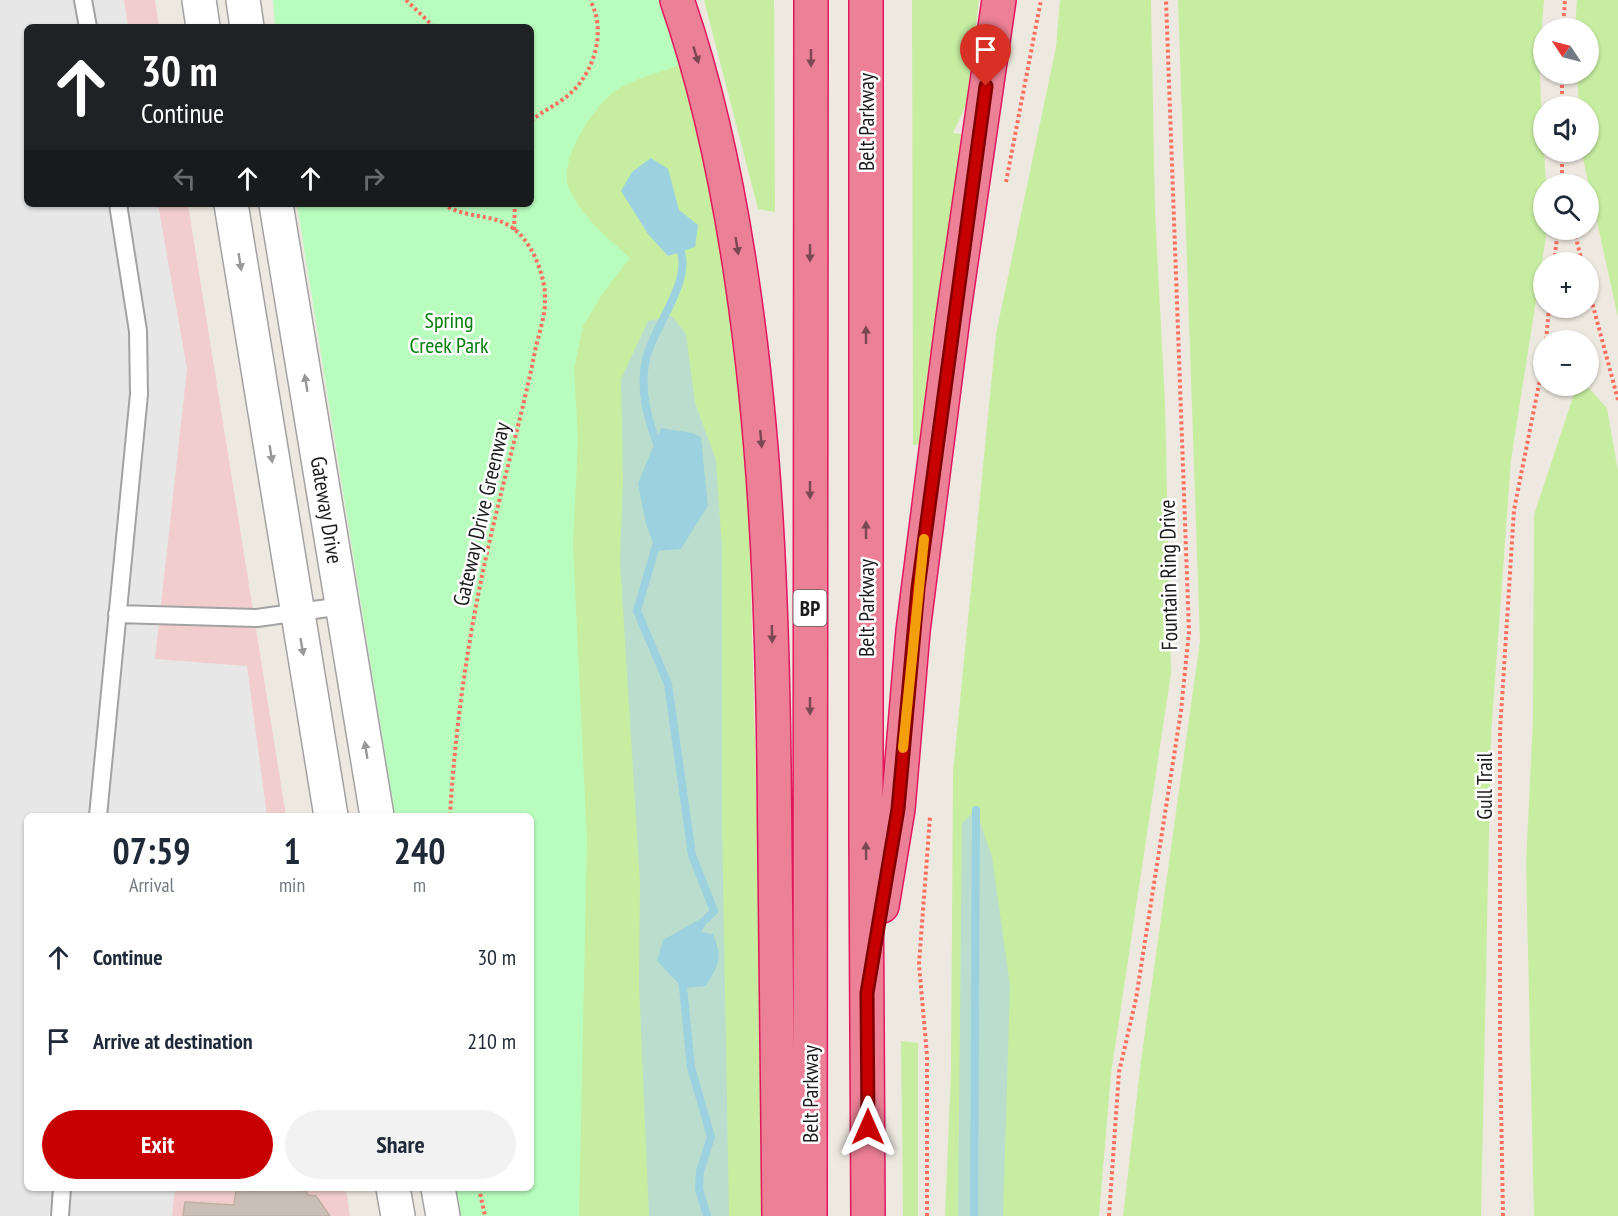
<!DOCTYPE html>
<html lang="en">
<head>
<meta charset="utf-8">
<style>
  :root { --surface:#fff; --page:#f2f2f3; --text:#1f2937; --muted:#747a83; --accent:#c70002 }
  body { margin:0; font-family:"PT Sans Narrow",sans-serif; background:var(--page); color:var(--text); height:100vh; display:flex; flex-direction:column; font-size:22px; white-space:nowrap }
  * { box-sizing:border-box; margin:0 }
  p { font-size:20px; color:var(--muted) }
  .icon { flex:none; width:33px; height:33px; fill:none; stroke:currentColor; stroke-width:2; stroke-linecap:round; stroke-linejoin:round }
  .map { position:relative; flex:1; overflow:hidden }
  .panel { position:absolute; left:24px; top:813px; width:510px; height:378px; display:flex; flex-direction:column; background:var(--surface); border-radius:9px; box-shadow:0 2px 4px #0004 }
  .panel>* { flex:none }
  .guide { position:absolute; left:24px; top:24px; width:510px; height:183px; border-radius:9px; box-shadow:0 2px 4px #0004; background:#202124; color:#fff; overflow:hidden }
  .needle { width:39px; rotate:305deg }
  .fabs { position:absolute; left:1533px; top:18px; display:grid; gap:12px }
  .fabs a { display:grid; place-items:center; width:66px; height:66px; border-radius:50%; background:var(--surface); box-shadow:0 2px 4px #0004; font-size:30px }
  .pin { position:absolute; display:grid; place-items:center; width:51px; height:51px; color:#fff; margin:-62px -26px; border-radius:50% 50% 50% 0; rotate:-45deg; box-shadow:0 0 6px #0007 }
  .pin .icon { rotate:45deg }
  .me { position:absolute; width:66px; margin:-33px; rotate:0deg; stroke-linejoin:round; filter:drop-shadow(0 0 4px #0008) }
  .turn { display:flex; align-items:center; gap:21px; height:126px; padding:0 18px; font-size:27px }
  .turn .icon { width:78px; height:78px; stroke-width:2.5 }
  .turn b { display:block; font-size:42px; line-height:51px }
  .lanes { display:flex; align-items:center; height:57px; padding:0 18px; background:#0003; justify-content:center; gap:30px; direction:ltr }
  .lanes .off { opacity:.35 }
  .eta { display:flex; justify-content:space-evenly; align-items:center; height:102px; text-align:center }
  .eta b { font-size:36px; font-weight:700; line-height:42px }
  .button { display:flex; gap:12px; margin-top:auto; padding:12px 18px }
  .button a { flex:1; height:69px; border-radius:36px; background:var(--accent); color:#fff; font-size:24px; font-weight:700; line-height:69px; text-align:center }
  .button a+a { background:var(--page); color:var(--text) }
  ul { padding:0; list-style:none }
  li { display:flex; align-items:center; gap:18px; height:84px; padding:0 18px }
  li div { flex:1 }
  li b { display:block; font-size:22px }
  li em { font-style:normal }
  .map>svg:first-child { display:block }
  .commercial { fill:#f1cecd }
  .grass { fill:#c7eda1 }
  .wetland { fill:#bbddcd; fill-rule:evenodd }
  .park { fill:#b8fdbd }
  .parking { fill:#e7e7e7 }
  .water { fill:#9cd1e0 }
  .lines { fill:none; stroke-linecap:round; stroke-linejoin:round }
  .stream { stroke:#9cd1e0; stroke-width:8 }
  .building { fill:#cabfb6; stroke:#c0afa1; stroke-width:1.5 }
  .lane-casing { stroke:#a2a2a2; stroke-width:20 }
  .street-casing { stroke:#a2a2a2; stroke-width:36 }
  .highway-casing { stroke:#e2165e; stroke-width:36 }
  .path { stroke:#ff6f60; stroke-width:4; stroke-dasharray:3 3; stroke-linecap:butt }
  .lane { stroke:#fff; stroke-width:16 }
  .street { stroke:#fff; stroke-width:33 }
  .highway { stroke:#ec8096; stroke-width:33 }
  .oneway { fill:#794852 }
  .oneway2 { fill:#989898 }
  .route-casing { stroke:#810001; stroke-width:15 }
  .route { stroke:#c70002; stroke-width:10 }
  .slow { stroke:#f59e0b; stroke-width:10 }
  .labels { text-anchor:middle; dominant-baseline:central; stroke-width:5; stroke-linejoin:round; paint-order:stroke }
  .shield { fill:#fff; stroke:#5f5f5f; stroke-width:1.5 }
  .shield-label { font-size:21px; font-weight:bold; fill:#1b1b1b }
  .street-label { font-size:22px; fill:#1b1b1b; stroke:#fff }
  .park-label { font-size:22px; fill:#03800c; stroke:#fff }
</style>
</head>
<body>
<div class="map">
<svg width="1618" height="1216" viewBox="0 0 1618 1216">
  <rect width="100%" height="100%" fill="#eee9e0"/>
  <path class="commercial" d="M0,0H155L159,27H27V204H188L286,816H27V1188H346L350,1216H0Z"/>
  <path class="grass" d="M602,0H663L709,151L746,412L768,1216H506L531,1188V816H475L531,204Z
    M704,0H774L775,212L758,209Z
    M912,0H979L966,105L953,133L961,134L925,444L913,445Z
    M1060,0H1151L1155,211L1165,403L1171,673L1111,1074L1099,1216H945L951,1071L953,772L996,334L1056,47Z
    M1178,0H1544L1539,62L1546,184L1544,230H1547L1511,460L1491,735L1481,1216H1123L1141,1061L1200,641Z
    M1577,0H1618V317L1582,154L1588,152V106H1579L1577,74H1588V28H1575Z
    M1589,388L1607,408L1618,471V1216H1534L1526,864L1533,719L1534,515L1574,394Z
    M901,1041L918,1043V1216H903Z"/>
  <path class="wetland" d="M672,316L686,334L695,403L716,460L722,549V823L729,1216H649L639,984L640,881L620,560L623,480L621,379L648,321ZM661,429L692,433L701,437L708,506L681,549L638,483ZM712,912L700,933L713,934L719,947L683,987L657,961L663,940Z
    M976,810L992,857L1010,986L1003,1216H958L962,823Z"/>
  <path class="park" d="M273,0H659L683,64C662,72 634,78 615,91C594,106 559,159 568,186C579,215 608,238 630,258L603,293L583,326L574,369L578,439L573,545L587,841L579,1216H461L456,1188H531V816H395L297,204H531V27H275Z"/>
  <path class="parking" d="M0,0H124L128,27H27V204H158L187,369L155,659L247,666L267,816H27V1188H175L172,1216H0Z"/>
  <path class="water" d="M651,158L668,169L679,210L698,225L695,247L668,256L648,234L621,191L632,172Z
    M661,428L692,433L701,437L708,506L681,549L656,551L646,524L638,483Z
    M714,911L701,932L713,934C723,955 719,967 705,986L683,988L657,961L663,940Z"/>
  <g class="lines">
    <path class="stream" d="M659,449C648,420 639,391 646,359C653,326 698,276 677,243
      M657,542L637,611L668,684L692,855L714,911L706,919
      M682,977L691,1067L711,1137L700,1171L699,1189L707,1216
      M974,1216L976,810"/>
  </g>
  <path class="building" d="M258,1188L307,1191V1195L316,1196L330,1216H183L185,1202L234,1205L236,1189L257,1191Z"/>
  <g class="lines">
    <g class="lane-casing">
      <path id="lane" d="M83,0L88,27
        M117,614L257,618L342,606
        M98,816L139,394L138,331L118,204
        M60,1216L62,1188"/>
    </g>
    <g class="street-casing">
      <path id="street" d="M199,0L203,27
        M243,0L247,27
        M231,204L331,816
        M276,204L377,816
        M393,1188L398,1216
        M438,1188L443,1216"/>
    </g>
    <g class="highway-casing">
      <path id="highway" d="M677,0C709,92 728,185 742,281C766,443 772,603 774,766C776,916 777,1066 779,1216
        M866,0V839L868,1216
        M882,906L898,809L913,631L953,317L999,0
        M810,1216L811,0"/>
    </g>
    <path class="path" d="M406,0L434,27
      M1563,28L1565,0
      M1562,106V74
      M531,121C541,112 551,108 562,100C593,79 608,33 590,0
      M1562,152V184
      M1006,182L1041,0
      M443,204C474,224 504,207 529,246C539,262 546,284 545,302C545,318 538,336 535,351C525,402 511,452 499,502C473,605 456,710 450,816
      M514,230L515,204
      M1574,230L1582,262
      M1554,262L1558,230
      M1588,287L1618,400
      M1546,340L1549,308
      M479,1188L485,1216
      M927,1216V1056L919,964L930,817
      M1109,1216L1119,1072L1136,999L1181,711L1189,632L1166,0
      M1503,1216L1500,1046V731L1514,510L1544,359"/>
    <use href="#lane" class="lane"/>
    <use href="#street" class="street"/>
    <use href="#highway" class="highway"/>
  </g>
  <defs><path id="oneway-solid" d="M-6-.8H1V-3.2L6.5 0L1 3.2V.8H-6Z" transform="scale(1.5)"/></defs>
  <g class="oneway">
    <use href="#oneway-solid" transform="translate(696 55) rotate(73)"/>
    <use href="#oneway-solid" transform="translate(811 58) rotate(90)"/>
    <use href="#oneway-solid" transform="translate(737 246) rotate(81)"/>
    <use href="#oneway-solid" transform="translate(810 253) rotate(90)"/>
    <use href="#oneway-solid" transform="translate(866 335) rotate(-90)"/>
    <use href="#oneway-solid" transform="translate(761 439) rotate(85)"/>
    <use href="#oneway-solid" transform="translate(810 490) rotate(90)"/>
    <use href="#oneway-solid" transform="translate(866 530) rotate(-90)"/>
    <use href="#oneway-solid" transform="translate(772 634) rotate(89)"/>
    <use href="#oneway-solid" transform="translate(810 706) rotate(90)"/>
    <use href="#oneway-solid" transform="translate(866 851) rotate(-91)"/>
  </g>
  <g class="oneway2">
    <use href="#oneway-solid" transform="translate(240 262) rotate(81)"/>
    <use href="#oneway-solid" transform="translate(306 383) rotate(-99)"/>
    <use href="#oneway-solid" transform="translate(271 454) rotate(81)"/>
    <use href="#oneway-solid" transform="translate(302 647) rotate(80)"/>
    <use href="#oneway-solid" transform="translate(366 750) rotate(-99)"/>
  </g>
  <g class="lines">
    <g class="route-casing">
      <path id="route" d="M868,1127L867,993L898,809L918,588L986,86"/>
    </g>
    <use href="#route" class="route"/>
    <path class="slow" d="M903,748L924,539"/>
  </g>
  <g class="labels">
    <rect class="shield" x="793.5" y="590" width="33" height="36" rx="4.5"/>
    <g class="shield-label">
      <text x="810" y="608">BP</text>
    </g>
    <g class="street-label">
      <text transform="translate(866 122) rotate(-90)">Belt Parkway</text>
      <text transform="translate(327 510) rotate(81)">Gateway Drive</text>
      <text transform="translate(481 514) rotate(-77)">Gateway Drive Greenway</text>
      <text transform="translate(1168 575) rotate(-91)">Fountain Ring Drive</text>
      <text transform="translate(866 608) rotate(-90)">Belt Parkway</text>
      <text transform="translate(1484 786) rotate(-90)">Gull Trail</text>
      <text transform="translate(810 1094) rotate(-90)">Belt Parkway</text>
    </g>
    <g class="park-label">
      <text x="449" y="320">Spring<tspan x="449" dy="25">Creek Park</tspan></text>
    </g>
  </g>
</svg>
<div class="fabs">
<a><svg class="needle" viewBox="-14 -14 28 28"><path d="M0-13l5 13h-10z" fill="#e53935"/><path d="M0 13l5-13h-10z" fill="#747a83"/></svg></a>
<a><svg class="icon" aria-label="sound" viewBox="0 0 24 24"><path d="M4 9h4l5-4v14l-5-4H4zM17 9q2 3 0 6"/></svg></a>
<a><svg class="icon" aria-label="search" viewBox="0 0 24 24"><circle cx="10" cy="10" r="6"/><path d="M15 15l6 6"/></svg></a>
<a>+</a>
<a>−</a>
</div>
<div class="pin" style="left:986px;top:86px;background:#d93025"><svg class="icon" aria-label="arrive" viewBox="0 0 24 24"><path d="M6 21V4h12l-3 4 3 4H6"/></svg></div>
<svg class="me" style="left:868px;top:1127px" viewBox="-20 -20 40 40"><path d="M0-17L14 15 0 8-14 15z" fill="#c70002" stroke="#fff" stroke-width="4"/></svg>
<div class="guide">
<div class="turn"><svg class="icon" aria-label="ahead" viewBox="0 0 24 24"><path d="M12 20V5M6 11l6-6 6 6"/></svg><div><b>30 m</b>Continue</div></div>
<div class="lanes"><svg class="icon off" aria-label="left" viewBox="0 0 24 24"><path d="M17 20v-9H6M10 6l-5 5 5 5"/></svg><svg class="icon" aria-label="ahead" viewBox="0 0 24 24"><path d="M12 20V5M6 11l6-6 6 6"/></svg><svg class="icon" aria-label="ahead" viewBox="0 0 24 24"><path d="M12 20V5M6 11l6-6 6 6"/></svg><svg class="icon off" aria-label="right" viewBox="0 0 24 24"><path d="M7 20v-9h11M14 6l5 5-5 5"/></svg></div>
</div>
<section class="panel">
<div class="eta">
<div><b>07:59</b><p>Arrival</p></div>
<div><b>1</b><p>min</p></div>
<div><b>240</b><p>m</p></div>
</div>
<ul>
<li><svg class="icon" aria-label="ahead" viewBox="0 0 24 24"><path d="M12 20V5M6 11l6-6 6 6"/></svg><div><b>Continue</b></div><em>30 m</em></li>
<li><svg class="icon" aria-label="arrive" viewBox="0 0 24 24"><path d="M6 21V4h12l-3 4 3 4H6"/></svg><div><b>Arrive at destination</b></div><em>210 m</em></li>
</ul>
<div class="button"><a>Exit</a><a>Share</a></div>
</section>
</div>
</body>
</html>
